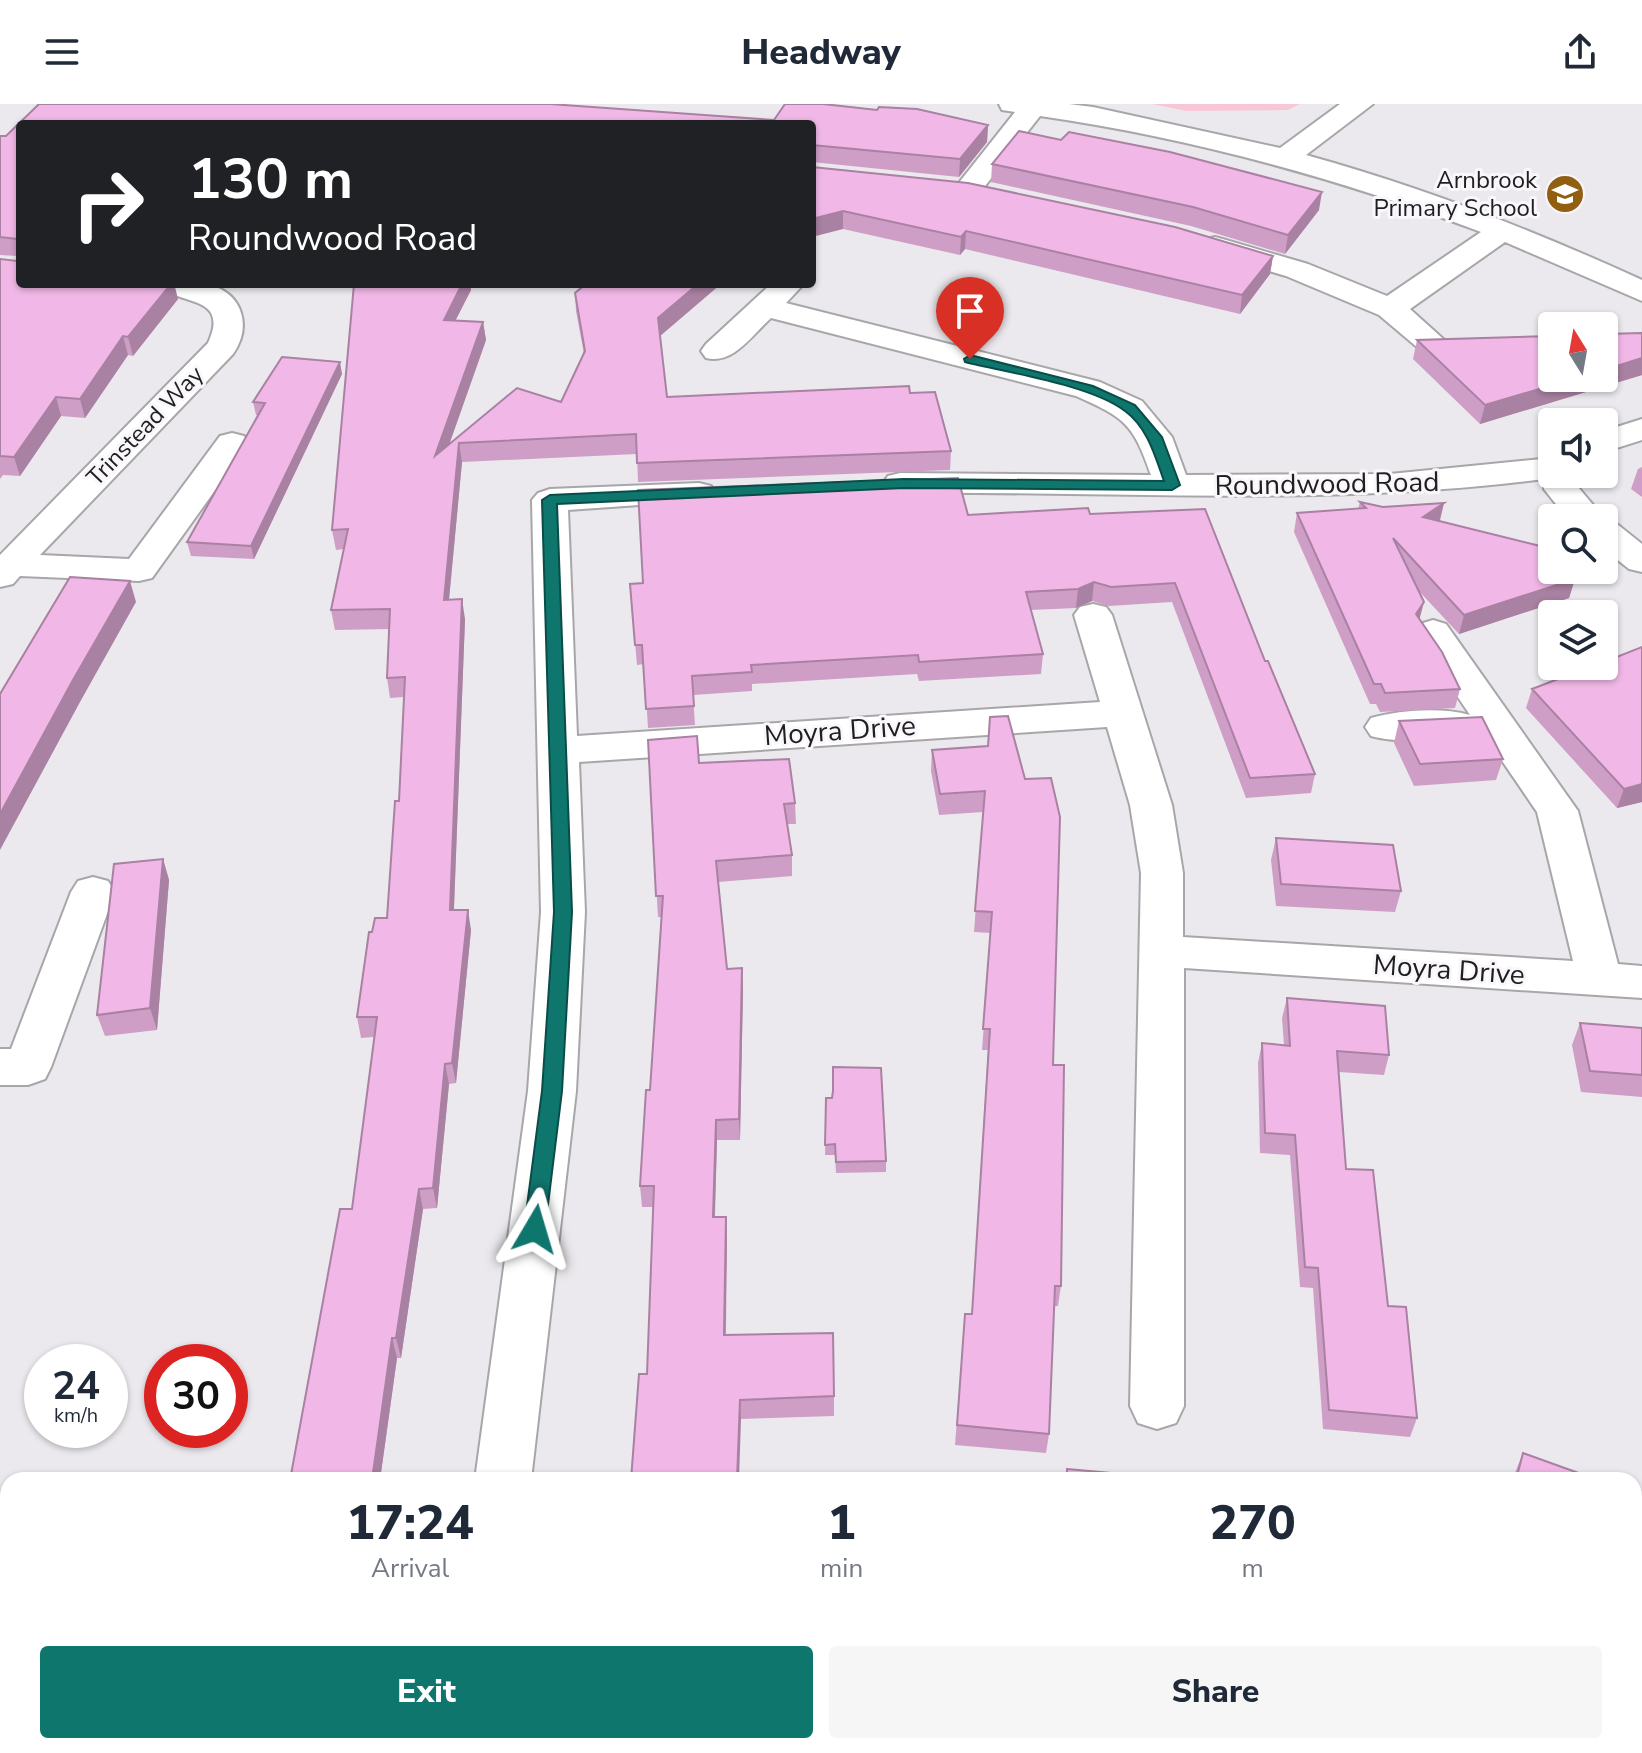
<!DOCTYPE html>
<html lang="en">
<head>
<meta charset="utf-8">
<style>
  :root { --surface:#fff; --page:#f6f6f7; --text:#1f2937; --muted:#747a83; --accent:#0f766e }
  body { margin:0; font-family:"Nunito Sans",sans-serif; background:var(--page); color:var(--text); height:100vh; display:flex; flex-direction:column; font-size:30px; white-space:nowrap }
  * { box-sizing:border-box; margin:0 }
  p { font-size:26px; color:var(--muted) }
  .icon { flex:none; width:44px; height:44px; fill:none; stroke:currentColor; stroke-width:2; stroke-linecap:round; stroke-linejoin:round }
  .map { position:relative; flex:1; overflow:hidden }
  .drawer { position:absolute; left:0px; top:1368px; width:1642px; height:282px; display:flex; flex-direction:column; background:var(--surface); border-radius:24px 24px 0 0; box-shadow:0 2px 6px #0004 }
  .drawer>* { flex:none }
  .guide { position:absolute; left:16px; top:16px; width:800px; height:168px; border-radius:8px; box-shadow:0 2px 6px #0004; background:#202124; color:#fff; overflow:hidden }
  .needle { width:52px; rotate:349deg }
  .fabs { position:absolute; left:1538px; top:208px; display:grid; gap:16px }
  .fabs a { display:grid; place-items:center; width:80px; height:80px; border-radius:8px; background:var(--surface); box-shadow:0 2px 6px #0004; font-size:40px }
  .speed { position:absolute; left:24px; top:1240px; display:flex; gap:16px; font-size:40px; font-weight:700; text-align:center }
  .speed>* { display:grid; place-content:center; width:104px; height:104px; border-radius:50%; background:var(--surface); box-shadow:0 2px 6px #0004; line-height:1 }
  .speed small { font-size:20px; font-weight:400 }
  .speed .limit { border:12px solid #d22; background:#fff; color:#111 }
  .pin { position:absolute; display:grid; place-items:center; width:68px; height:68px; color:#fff; margin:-82px -34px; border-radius:50% 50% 50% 0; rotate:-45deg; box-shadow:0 0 8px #0007 }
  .pin .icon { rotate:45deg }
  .me { position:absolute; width:88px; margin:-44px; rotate:7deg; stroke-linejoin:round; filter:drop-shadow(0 0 6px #0008) }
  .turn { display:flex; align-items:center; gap:28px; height:168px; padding:0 40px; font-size:36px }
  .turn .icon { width:104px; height:104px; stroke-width:2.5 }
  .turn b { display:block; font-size:56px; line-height:68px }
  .eta { display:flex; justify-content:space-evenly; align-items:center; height:136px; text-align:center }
  .eta b { font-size:48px; font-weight:800; line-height:56px }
  .cta { display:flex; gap:16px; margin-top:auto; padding:16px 40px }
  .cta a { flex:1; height:92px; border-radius:8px; background:var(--accent); color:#fff; font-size:32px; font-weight:800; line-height:92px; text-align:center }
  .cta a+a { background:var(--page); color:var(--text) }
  header { display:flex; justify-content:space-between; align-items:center; height:104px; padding:0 40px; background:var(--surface); font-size:36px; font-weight:800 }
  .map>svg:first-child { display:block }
  .green { fill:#f9c6d7 }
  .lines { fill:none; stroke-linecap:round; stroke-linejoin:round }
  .minor-casing { stroke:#a7a6a9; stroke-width:4 }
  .minor { fill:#fff; fill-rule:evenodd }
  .wall { fill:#cf9ec7 }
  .shaded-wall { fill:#a981a2 }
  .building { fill:#f1b8e7; stroke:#a981a2; stroke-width:2 }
  .route { fill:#0f766e; stroke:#0a4d48; stroke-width:2 }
  .labels { text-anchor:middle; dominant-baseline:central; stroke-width:6; stroke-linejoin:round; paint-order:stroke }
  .far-poi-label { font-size:24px; fill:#1f1f20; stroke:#f9f7fb; text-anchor:end }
  .far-street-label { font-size:24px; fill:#1f1f20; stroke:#f9f7fb }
  .street-label { font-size:28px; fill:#1f1f20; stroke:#f9f7fb }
</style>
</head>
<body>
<header><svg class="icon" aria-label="menu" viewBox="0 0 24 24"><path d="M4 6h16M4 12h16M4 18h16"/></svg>Headway<svg class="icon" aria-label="share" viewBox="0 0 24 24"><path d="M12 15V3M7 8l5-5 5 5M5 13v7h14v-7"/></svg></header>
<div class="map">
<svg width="1642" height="1649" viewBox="0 0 1642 1649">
  <rect width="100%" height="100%" fill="#ebe9ed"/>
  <path class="green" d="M1152,0H1300L1288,6L1186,7Z"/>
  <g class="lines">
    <g class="minor-casing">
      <path id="minor" d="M999,0H1069L1093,3L1280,44L1340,0H1373L1306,51C1422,83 1533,126 1642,176V197L1505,138L1410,205L1451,242L1446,249L1435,252L1424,249L1379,211L1286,172L1204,148L1200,142L1204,136L1215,133L1226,136L1308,160L1387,192L1481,128C1337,74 1192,34 1040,12L978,91L968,94L958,91L954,85L1015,8L1002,6Z
        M160,180C175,180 195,176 210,181C243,190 252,223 233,250L40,451L129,455L220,332L232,329L244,332L249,339L152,474L139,477L20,472L13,480L0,483V451L208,239C231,189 176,203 160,180Z
        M771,180H799L801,183L786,199L1100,278L1142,297L1172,333L1186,371L1390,370L1552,354V370H1578V383L1604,414H1567L1544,385V375C1330,403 1115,387 900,389L888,386L883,379L888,372L900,369L1151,371C1133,319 1125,314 1076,292L771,214C752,231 733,261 706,254L701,247L706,240Z
        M1642,315V336L1604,348V327Z
        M699,379L711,382L716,389L711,396L568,406L577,632L1100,598L1074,511L1080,503L1093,500L1106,503L1112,511L1172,701L1183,769V833L1573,857L1537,708L1477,620L1471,629C1442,637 1400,640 1371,632L1365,623L1371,614C1400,606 1441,603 1470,611L1414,528L1420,520L1433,516L1446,520L1578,707L1618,860L1642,862V894L1184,864V1302L1176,1319L1157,1325L1138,1319L1130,1302L1141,769L1130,701L1107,623L579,658L585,808L576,987L531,1376H475L528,987L541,808L532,396L538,389L550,385Z
        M1604,417L1617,420L1642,440V468L1629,465L1604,445Z
        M93,773L108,777L115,788L51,963L45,975L28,981H0V945H11L71,788L78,777Z
        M1642,1571V1629L1634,1632V1574Z
        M440,1642H500V1649H438Z
        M1554,1642H1617L1615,1649H1551Z"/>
    </g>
    <use href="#minor" class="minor"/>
  </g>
  <path class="wall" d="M39,0H550L774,16L785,0H823L877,6L879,3L917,5L988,21L987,38L959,73L812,58V20H20V180H174L178,195L133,252L128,251L85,314L61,312L20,372L3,371L0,375V155L17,157V152L0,151V32H6Z
    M992,60L1319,106L1285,150L1191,122L991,78Z
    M812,63L1273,152L1270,170L1240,210L965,145L960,151L843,125Z
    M354,180H470L471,186L455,217L483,218L486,236L449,341L561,298L584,250L576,207L575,189L660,232L667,293L910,289L951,347L950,366L638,378L637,350L462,358L449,496L465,515L454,806L471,826L456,979L449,980L437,1104L423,1105L401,1254H397L380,1376H290L352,1105L374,933L361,934L357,913L372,828L387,814L399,697L404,593L390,594L387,574L389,525L335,526L331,506L344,445L336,446L332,426Z
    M1642,229V271L1480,320L1413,255L1417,236Z
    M342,270L254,455L191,452L187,438L258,311H256L253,298Z
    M1642,363V393L1631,385L1638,365Z
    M1360,398L1383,403L1444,399L1440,417L1575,475L1569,494L1459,530L1417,485L1419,515L1460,585L1455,604L1380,608L1376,600H1370L1294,428L1297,409L1358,405Z
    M1205,405L1265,557L1315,670L1311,689L1246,694L1172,498L1109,502L1092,497L1076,504L1031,506L1043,550L1041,570L919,577L917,570L752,580V587L693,591L695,621L648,624L644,560L637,561L630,480L643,479L968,411L1090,410Z
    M1642,543V698L1617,704L1526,604L1532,585Z
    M1399,617L1503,655L1496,676L1414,682L1394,639Z
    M648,636L699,659L795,699L796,720H787L792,751V772L718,778L727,865L742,864L743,885L740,1036H717L715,1113H726L727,1133L726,1231L834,1292V1312L741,1315L647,1270L653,1103H642L640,1082L650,986L661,813H658Z
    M988,642L1053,961L1061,1182L1058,1202H1054L1049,1330L1046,1349L955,1341L965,1210H972L988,946H982L991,829L974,828L983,708L939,711L931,667L932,646Z
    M1276,734L1401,787L1395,808L1276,802L1271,756Z
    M163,755L169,776L157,926L105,932L97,911Z
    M1287,894L1389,951L1384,971L1339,968L1346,1065L1388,1202L1417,1314L1410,1333L1323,1325L1313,1184L1300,1183L1290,1051L1260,1049L1258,959L1262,939L1284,941L1282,914Z
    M1580,919L1642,924V993L1581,988L1572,941Z
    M826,994L886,1057V1068L836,1069L835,1051H825Z
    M1523,1349L1598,1376H1512Z
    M1634,1389L1642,1392V1502L1634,1499Z
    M167,1642H355V1649H167Z"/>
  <path class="shaded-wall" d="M988,21L987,38L959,73L960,55Z
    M1322,88L1319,106L1285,150L1288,131Z
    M843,107V125L812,133V115Z
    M966,127L965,145L960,151L961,133Z
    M1273,152L1270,170L1240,210L1242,191Z
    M171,180H174L178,195L133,252L128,233Z
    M462,180H470L471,186L446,235L444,216Z
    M698,180H721L659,233L658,214Z
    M483,218L486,236L438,372L435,352Z
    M123,232L128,251L85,314L80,295Z
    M1642,254V271L1480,320L1485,301L1576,274H1604V266Z
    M340,258L342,270L254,455L251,442Z
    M56,293L61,312L20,372L14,353Z
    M459,339L462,358L447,516L444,496Z
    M1444,399L1439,418L1423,413Z
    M1575,475L1569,494L1459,530L1464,511Z
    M130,477L136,498L80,598L0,746V710L73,576Z
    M1094,478L1092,497L1076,504L1078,485Z
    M462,495L465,515L453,827L450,806Z
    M1424,498L1419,517L1416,510Z
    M1642,680V698L1617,704L1624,685Z
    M163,755L169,776L157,926L150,904Z
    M468,806L471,826L456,979L452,959Z
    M742,864L743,885L740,1036L739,1015Z
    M445,960L449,980L437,1104L433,1084Z
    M716,1016L717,1036L714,1133L713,1113Z
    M419,1085L423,1105L401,1254L396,1234Z
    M726,1113L727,1133L725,1251L724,1231Z
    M392,1234L397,1254L380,1376H372Z
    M740,1296L741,1315L739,1376H737Z
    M308,1642H312L315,1649H306Z"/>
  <path class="building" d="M39,0H550L774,16L785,0H823L877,6L879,3L917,5L988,21L960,55L812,41V20H20V180H171L128,233L123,232L80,295L56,293L14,353L0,352V155L17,157V135L0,133V32H6Z
    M1019,27L1061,36L1069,28L1170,48L1322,88L1288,131L1193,103L992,60Z
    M812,63L968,79L1175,123L1273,152L1242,191L966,127L961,133L843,107L812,115Z
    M354,180H462L444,216L483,218L435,352L517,284L561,298L585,247L575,189L586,180H698L658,214L667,293L909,282L910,289L935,288L951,347L637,359L636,330L459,339L444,496L462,495L450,806H468L452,959L445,960L433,1084L419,1085L396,1234H392L372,1376H290L340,1105H352L377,913H357L369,828H372L375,814H387L395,697H399L405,573L387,574L390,505L331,506L348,425L332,426Z
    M1642,229V254L1604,266V230Z
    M1552,232V274H1576L1485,301L1417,236Z
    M282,253L340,258L251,442L187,438L265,299L253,298Z
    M958,374L968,411L1088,404L1090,410L1205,405L1265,557H1268L1315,670L1250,674L1175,479L1111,483L1094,478L1078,485L1026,488L1043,550L919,558L918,551L751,561L752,568L692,572L694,602L646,605L642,541H635L630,480L643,479L638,386Z
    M1360,398L1383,403L1444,399L1423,413L1540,442L1552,453V466H1566L1575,475L1464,511L1393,434L1424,498L1416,510L1442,548L1460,585L1385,589L1381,580H1374L1297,409L1366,404Z
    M70,473L130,477L73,576L0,710V590Z
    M1642,543V680L1624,685L1532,585L1592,562H1604V558Z
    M1008,612L1025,675L1051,674L1060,713L1053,961H1064L1061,1182H1055L1049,1330L957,1321L965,1210H972L990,925H983L992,808L975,807L985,687L940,690L932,646L988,642L990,613Z
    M1482,613L1503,655L1420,660L1399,617Z
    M697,632L699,659L789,655L795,699L784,700L792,751L716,757L727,865L742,864L739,1015L716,1016L713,1113H726L724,1231L833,1229L834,1292L740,1296L737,1376H631L639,1270H647L654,1082H640L646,986H650L663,792H656L648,636Z
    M1276,734L1393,741L1401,787L1281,780Z
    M163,755L150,904L97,911L114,760Z
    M1287,894L1385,902L1389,951L1337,947L1346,1065L1373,1066L1388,1202L1406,1203L1417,1314L1329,1306L1318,1164L1305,1163L1295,1031L1265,1029L1262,939L1290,942Z
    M1580,919L1642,924V971L1590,967Z
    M833,963L881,964L886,1057L836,1058L835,1040L825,1041L826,994H832L833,987Z
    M1523,1349L1598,1376H1516Z
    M1067,1365L1189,1376H1067Z
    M1634,1389L1642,1392V1479L1634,1476Z
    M167,1642H308L306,1649H167Z
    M626,1642H696V1649H626Z"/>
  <path class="route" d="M970,251L1093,282L1135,301L1162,333L1180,381L1172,386L904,384L557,400L572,808L562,987L545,1125L542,1131L535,1133L527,1131L524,1125L542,987L554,808L542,396L550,391L904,375L1164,377C1155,352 1148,324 1125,307C1091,281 1009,269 965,258L964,255Z"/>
  <defs>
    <g id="school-disc" transform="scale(2)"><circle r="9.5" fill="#925e11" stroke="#f9f7fb"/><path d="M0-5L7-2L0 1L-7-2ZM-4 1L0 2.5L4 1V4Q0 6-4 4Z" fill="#fff"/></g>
  </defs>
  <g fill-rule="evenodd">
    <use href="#school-disc" x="1565" y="90"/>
  </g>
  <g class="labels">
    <g class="far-poi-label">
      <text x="1537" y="76">Arnbrook<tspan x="1537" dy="28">Primary School</tspan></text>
    </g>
    <g class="far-street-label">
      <text transform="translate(145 322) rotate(-46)">Trinstead Way</text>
    </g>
    <g class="street-label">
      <text transform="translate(1327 380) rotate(-1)">Roundwood Road</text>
      <text transform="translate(840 627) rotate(-4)">Moyra Drive</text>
      <text transform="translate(1449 866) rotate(4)">Moyra Drive</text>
    </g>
  </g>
</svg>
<div class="fabs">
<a><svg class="needle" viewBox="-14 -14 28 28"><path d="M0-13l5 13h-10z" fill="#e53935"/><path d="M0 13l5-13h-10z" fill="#747a83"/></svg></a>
<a><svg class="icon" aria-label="sound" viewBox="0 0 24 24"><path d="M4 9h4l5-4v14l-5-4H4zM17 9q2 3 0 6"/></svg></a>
<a><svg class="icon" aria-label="search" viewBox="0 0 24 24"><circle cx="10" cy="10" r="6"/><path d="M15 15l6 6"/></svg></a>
<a><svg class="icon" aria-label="layers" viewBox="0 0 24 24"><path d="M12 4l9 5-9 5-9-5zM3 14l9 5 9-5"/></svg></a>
</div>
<div class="speed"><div>24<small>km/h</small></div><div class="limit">30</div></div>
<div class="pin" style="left:970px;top:255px;background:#d93025"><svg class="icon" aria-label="arrive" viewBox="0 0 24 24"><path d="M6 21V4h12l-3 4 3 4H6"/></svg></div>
<svg class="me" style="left:535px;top:1125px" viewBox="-20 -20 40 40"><path d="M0-17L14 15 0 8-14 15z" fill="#0f766e" stroke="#fff" stroke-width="4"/></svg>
<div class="guide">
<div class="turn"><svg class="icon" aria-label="right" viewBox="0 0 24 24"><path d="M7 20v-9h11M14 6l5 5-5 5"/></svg><div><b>130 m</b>Roundwood Road</div></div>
</div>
<section class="drawer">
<div class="eta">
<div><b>17:24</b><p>Arrival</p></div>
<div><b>1</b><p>min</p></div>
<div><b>270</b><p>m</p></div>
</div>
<div class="cta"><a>Exit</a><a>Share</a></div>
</section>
</div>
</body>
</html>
